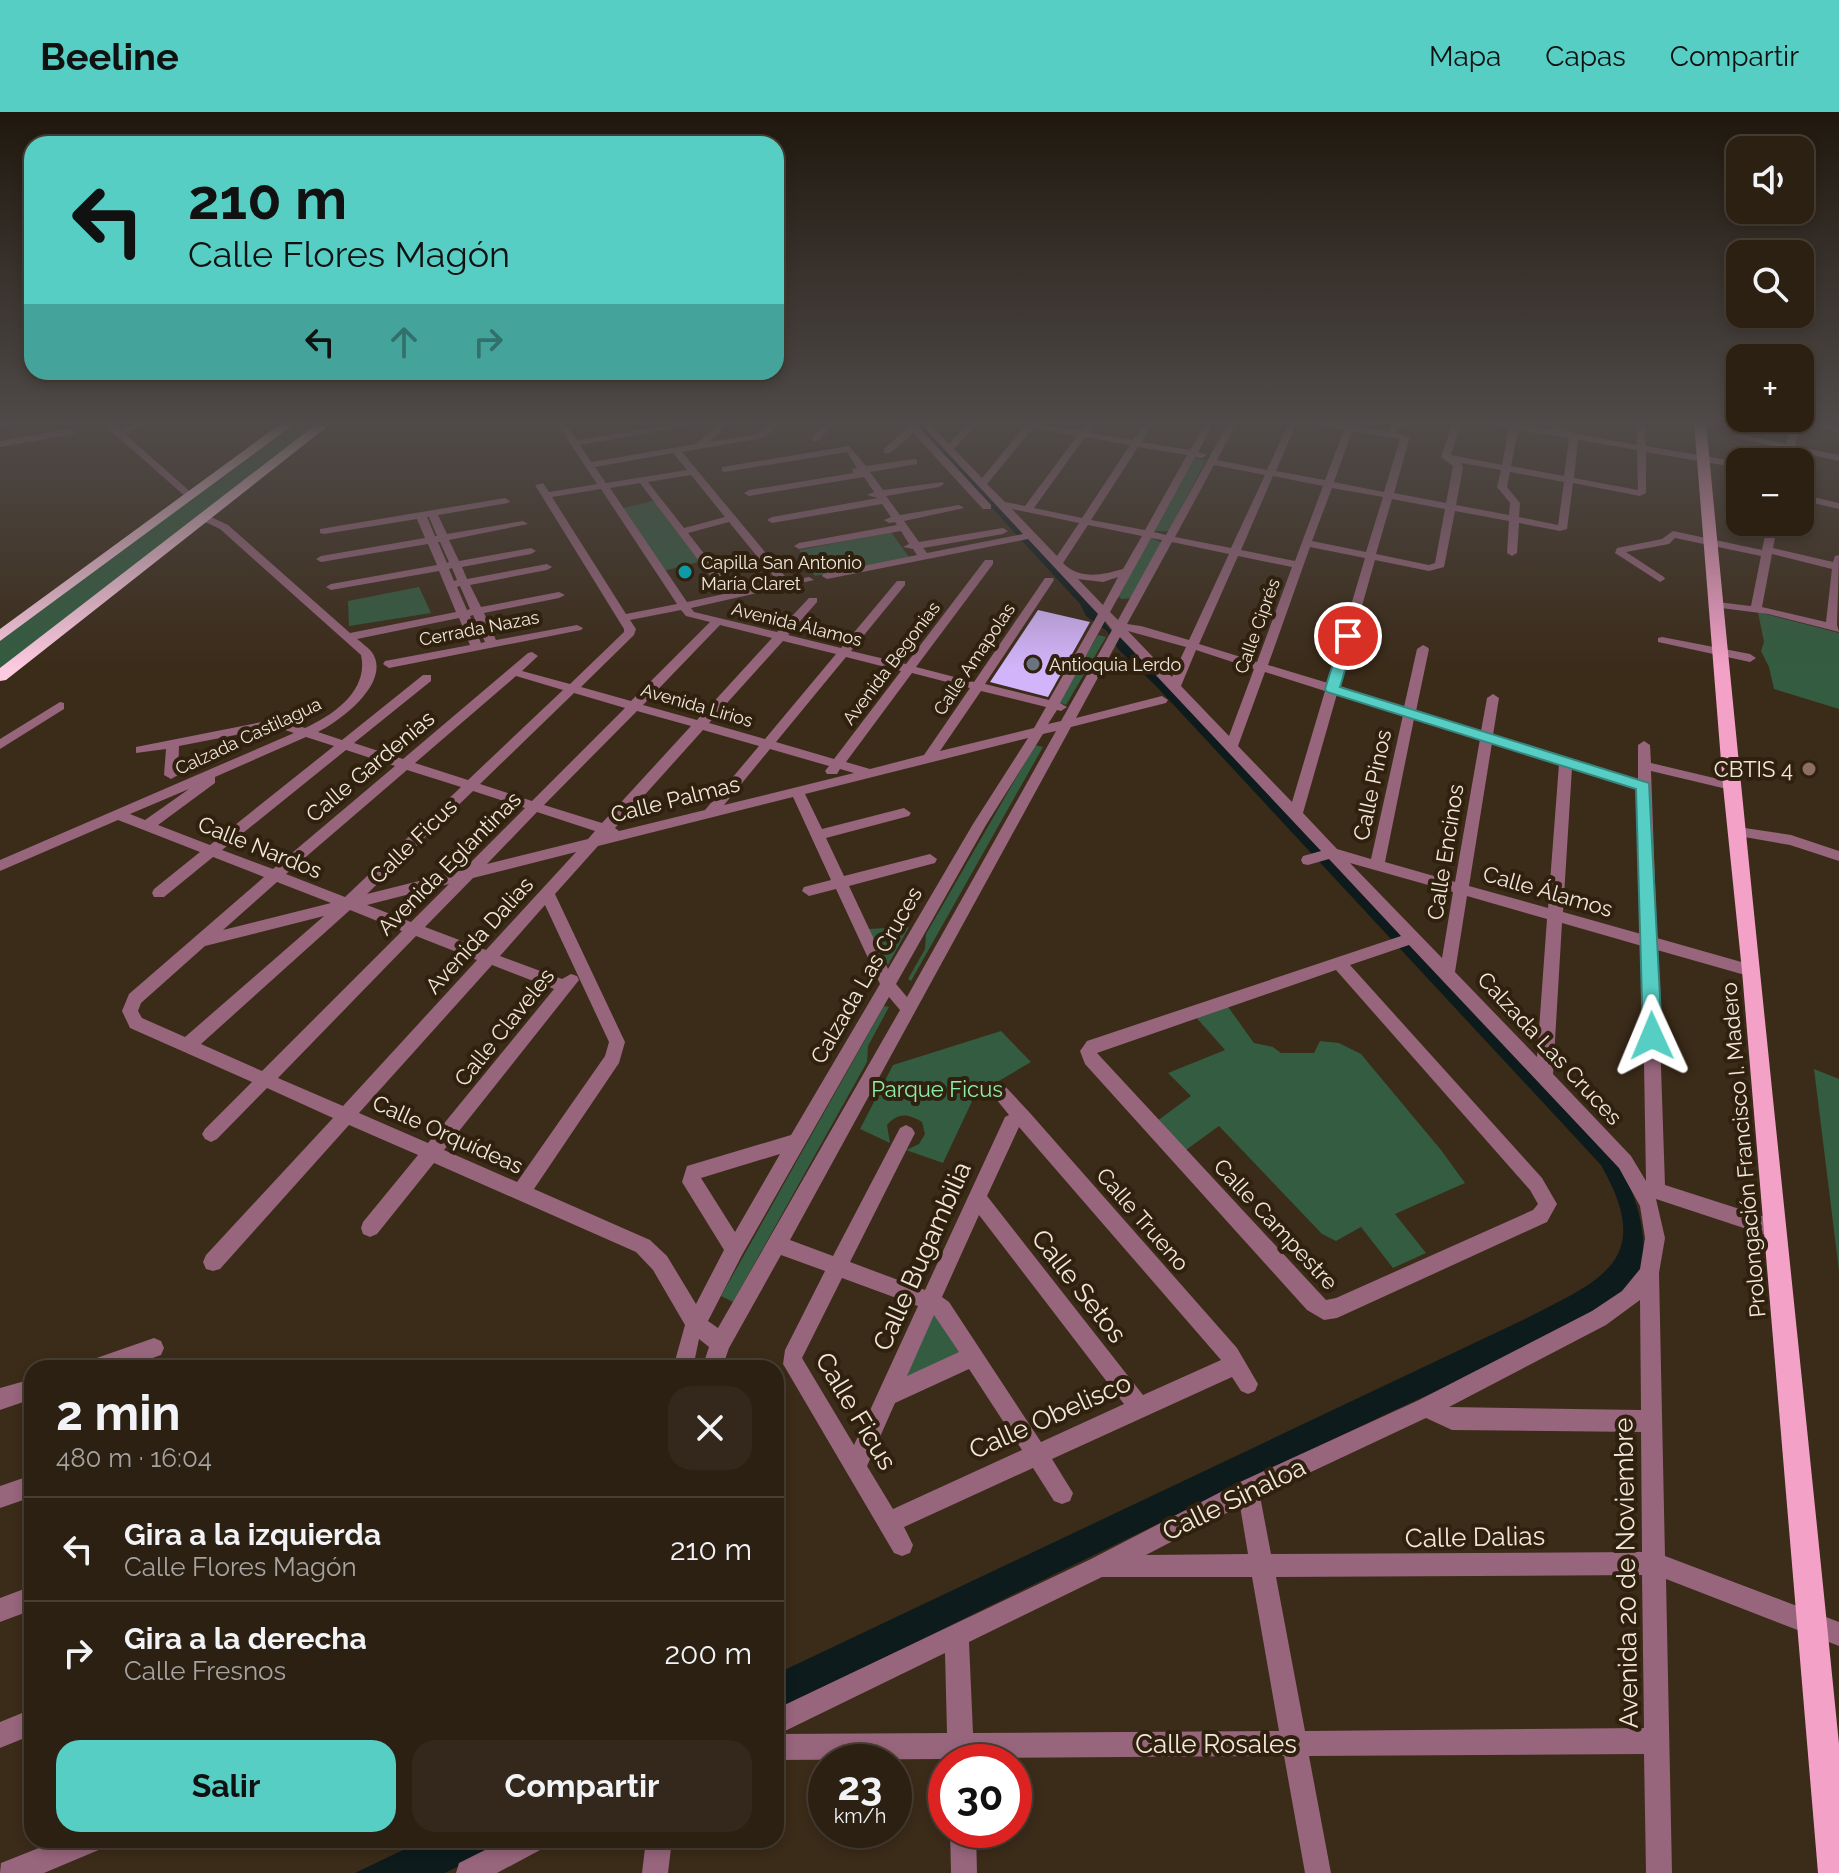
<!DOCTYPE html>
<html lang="es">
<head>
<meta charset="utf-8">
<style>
  :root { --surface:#2c2013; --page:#34281c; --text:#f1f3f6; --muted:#a6a3a0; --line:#483e33; --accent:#56cec4 }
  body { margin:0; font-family:Raleway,sans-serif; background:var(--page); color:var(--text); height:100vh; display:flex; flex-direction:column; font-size:30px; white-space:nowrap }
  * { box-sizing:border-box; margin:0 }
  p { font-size:26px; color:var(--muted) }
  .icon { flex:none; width:44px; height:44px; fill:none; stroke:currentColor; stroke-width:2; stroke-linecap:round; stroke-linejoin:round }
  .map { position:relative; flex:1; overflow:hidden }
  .sheet { position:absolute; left:24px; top:1248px; width:760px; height:488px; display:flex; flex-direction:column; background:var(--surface); border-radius:24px; box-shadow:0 4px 12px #0003,0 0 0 2px var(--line) }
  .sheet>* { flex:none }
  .guide { position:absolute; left:24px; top:24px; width:760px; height:244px; border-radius:24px; box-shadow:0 4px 12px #0003,0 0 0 2px var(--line); background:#56cec4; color:#111; overflow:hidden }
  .controls { position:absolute; left:1726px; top:24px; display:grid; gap:16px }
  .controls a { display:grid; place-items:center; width:88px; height:88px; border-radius:16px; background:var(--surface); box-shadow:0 4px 12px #0003,0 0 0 2px var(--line); font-size:40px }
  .speed { position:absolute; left:808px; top:1632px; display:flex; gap:16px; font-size:40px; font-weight:700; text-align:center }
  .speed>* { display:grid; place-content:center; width:104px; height:104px; border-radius:50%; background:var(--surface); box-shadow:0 4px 12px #0003,0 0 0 2px var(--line); line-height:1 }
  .speed small { font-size:20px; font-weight:400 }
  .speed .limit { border:12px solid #d22; background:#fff; color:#111 }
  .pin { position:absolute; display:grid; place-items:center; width:68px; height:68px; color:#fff; margin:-34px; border:4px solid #fff; border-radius:50%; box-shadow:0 2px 8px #0007 }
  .me { position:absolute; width:88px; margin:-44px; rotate:359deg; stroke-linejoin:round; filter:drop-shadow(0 0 6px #0008) }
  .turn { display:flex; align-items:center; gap:28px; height:168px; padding:0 32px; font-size:36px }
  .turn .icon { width:104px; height:104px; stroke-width:2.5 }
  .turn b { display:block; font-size:56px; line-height:68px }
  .lanes { display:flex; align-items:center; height:76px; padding:0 32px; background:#0003; justify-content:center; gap:40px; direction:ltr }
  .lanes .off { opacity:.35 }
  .round { display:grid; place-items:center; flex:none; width:84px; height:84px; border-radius:24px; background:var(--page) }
  .headline { display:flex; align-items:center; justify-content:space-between; height:136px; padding:0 32px }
  h1 { font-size:48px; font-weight:700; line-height:60px }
  .cta { display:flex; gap:16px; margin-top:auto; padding:16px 32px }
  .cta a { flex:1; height:92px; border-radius:24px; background:var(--accent); color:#111; font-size:32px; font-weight:700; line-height:92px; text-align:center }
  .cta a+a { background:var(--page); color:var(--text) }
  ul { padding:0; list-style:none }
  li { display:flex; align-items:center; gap:24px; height:104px; padding:0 32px; border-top:2px solid var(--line) }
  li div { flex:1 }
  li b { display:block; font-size:30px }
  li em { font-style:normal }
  header { display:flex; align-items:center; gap:48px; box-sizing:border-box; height:112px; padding:0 40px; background:var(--accent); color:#111 }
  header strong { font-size:38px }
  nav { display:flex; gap:44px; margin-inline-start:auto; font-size:28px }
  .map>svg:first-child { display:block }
  .green { fill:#335c40 }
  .water { fill:#0d1b1d }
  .building { fill:#d2b4fa }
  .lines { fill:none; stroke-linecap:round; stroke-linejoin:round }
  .minor { fill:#97657c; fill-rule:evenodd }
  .major { fill:#f4a1c7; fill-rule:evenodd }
  .highway { fill:#fdcae0; fill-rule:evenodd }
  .route { fill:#56cec4; stroke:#38867f; stroke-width:2 }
  .culture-dot { fill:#0f9aa8; stroke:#30210f; stroke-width:3 }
  .worship-dot { fill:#6b7280; stroke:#30210f; stroke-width:3 }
  .education-dot { fill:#8d6e63; stroke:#30210f; stroke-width:3 }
  .labels { text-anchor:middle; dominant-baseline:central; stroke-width:8; stroke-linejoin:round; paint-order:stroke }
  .far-poi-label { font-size:18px; fill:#f1e7db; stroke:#30210f; text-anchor:start }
  .far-street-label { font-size:18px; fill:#f1e7db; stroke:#30210f }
  .street-label { font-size:22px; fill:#f1e7db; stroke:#30210f }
  .poi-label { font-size:22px; fill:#f1e7db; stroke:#30210f; text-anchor:end }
  .park-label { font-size:22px; fill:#8dedaa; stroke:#30210f }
  .near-street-label { font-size:26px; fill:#f1e7db; stroke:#30210f }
</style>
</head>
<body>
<header>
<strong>Beeline</strong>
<nav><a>Mapa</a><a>Capas</a><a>Compartir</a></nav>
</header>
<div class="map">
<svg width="1839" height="1761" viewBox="0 0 1839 1761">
  <rect width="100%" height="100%" fill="#3b2b19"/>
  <path class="green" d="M291,310H325L0,562V525Z
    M1190,346L1206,348L1169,419H1153Z
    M656,388L702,449L663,459L619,397Z
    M891,420L909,445L815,464L799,438Z
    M1151,426L1163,431L1133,486L1122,487L1117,484L1146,427Z
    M419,475L431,501L349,514L348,489Z
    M1758,500L1839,521V597L1774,577L1769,555L1761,539L1764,530Z
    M1098,523L1106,525L1066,593L1058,590Z
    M1035,633L1043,635L911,869L908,867L925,837L926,822Z
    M909,815L888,853L867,817Z
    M1226,892L1254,931L1273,935L1281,941H1314L1320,929L1339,931L1361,942L1441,1038L1465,1071L1395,1102L1426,1141L1393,1156L1361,1115L1336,1129L1322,1122L1219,1014L1186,1038L1157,1009L1191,984L1168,961L1225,938L1194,903Z
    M884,894L889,895L868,934L867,950L733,1190L721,1184Z
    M1001,919L1031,950L975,983L943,1051L906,1038L919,1032L925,1022L922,1010C908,1002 899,1000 887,1013L890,1031L860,1017L893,953Z
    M1814,957L1839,967V1159Z
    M931,1191L972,1243L891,1280Z"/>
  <path class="water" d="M913,310H918L1085,483L1110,518L1135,538L1621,1058C1638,1085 1653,1139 1636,1168C1618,1200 1424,1284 1380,1305C1178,1401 977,1500 776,1599V1562L1525,1207C1601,1168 1656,1149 1601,1053L1157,575L1118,537L1107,519L1086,504L1080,492Z
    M424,1728H512L445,1761H355Z"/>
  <path class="building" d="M1038,498L1090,510L1048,585L990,570Z"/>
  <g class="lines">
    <path class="minor" d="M0,310H25L0,316Z
      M101,310H110L120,318L141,310H153L125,322L193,382V386H187Z
      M556,310H564L577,328L689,310H709L580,333L591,350L696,332L721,310H730L709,330L757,322L772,311H778V315L763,326L682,340L789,469L809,465L814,468L691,496L694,500L777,520L809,486H817V490L788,523L841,536L897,469H905V473L851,539L906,552L985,448H993V452L916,555L974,570L1045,466H1053L1054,468L985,572L1049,588L1098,502L1028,427L827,467L822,464L823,462L917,443L913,437L903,435L909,432L901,419L799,437L794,434L799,431L897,413L895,410L889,411L884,408L891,405L882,392L772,411L767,408L772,405L878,386L867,383L874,380L864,365L749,384L744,381L749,378L853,361L852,357L857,356L847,340L725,360L722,359V355L849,334L866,354L914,347L917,348V352L870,360L883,378L942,370L944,372L939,375L886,384L900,403L959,393L964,396L904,409L919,430L1003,416L1008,419L1003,422L923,436L927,441L1023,422L919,310H928L949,332L969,310H978L954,337L982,366L1028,310L1081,319L1087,310H1096L1089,321L1133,328L1146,310H1154L1142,330L1190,338L1206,310H1214L1198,340L1207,343L1202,346L1195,345L1154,420L1166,423L1229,310H1237L1217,348L1267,358L1289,310H1297L1276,359L1325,368L1344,318L1308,310L1346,313L1347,310H1355L1354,314L1388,320L1393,312L1416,310L1399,316L1396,321L1410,325L1394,381L1446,391L1453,354L1441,345L1453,310H1461L1451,343L1502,353L1509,316L1486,310H1519V312L1556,319L1542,310H1553L1577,322L1637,333V310H1645L1646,334L1740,350V356L1646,340V381L1640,384L1573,371L1567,417L1560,419L1519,411L1517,441L1512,444L1507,441L1509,409L1455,399L1444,455L1429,459L1375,448L1339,575L1404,595L1417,537L1423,533L1427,535L1429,537L1416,599L1481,619L1487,586L1493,582L1499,586L1493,623L1638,668V633L1644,629L1650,633L1651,651L1731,670L1738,674L1731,678L1651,659L1657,826L1752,853L1760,859L1752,865L1657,838L1665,1073L1777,1109L1784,1112L1786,1118L1784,1124L1777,1127L1656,1087L1665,1126L1659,1161L1665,1444L1839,1510V1534L1666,1467L1672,1761H1646L1644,1642L1309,1644L1331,1761H1305L1284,1644L974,1646V1650H948V1647L776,1648V1597L1091,1447L1240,1370L1419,1288L1592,1199L1622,1179L1640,1157L1645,1126L1640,1094L1619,1056L1409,833L1350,853L1542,1066L1557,1092L1547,1110L1337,1206L1324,1208L1307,1198L1085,952L1080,939L1087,929L1401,824L1329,747L1308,753L1303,752L1301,748L1303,744L1321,739L1120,525L1076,606L1162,584L1168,588L1166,591L1071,615L790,1128L833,1144L900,1016L906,1013L912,1016L915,1021L850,1150L925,1178L1005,1005L1009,1003L988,977L991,972L997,970L1003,972L1030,1001L1237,1236L1258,1272L1255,1279L1248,1282L1241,1279L1232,1265L1052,1347L1073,1381L1070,1389L1062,1392L1054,1389L1033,1356L904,1415L913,1433L910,1441L902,1444L894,1441L783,1252L785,1238L825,1159L781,1143L729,1236L722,1256H702L709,1235L699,1227L693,1256H673L685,1213L653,1158L636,1140L434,1051L377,1122L370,1125L363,1122L361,1116L363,1110L418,1043L349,1013L220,1157L213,1159L206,1157L203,1150L206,1143L333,1006L267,976L217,1027L211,1030L205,1027L202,1022L205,1017L252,970L130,916L122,899L129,882L264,765L213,745L164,785H154L152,781L154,777L200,740L118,708L0,759V748L294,621L276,615L179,634L178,663L171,667L164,663L166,637L136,641V635L277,607L305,616C334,603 369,578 361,543L220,417L201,408V404H209L228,413L350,521L456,500L439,459L331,478L326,475L331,472L437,453L428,432L321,450L316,447L321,444L425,426L417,407L324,422L320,421V417L505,386L510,389L508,391L438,403L447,422L523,409L528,412L449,428L459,449L531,436L536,439L531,442L462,455L467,467L547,452L552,455L547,458L470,473L481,495L559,480L565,483L559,486L484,501L496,528L577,513L583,516L581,518L389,556L383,552L385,549L470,533L459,506L357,527C361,530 367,535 371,539C394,569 340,609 318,620L342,628L423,563H431V569L354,631L403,647L528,541L532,540L538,544L522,559L570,572L624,520V517L535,373L543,371L549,380L597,372ZM1033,316L1077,324L1025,394L1005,390L987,372ZM1518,318L1569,326L1564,364L1511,354ZM1352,319L1400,327L1384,380L1334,370ZM1085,325L1130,333L1082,406L1034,396ZM1578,328L1637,338L1638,378L1574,366ZM1138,335L1187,343L1145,418L1091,408ZM673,341L687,358L606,371L595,355ZM1461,351L1501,358L1497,375L1510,391L1509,403L1456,393L1463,356ZM1214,353L1265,363L1231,436L1175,425ZM1510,360L1564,370L1558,413L1519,405L1520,391L1507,375ZM691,363L725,405L684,416L648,370ZM1273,364L1323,374L1295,449L1241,438ZM640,371L724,482L687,490L610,376ZM1332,376L1383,385L1366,440L1312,429ZM601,377L677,492L626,502L552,385ZM1392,387L1445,397L1435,451L1429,453L1376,442ZM1012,397L1079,411L1057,444ZM427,405H429L437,424H435ZM729,410L779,471L734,480L688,421ZM1088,413L1142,424L1123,457C1103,463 1079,468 1063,451ZM1151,426L1162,428L1118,508L1110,500ZM438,430H440L449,450L447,451ZM1172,430L1229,442L1189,528L1141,514L1127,512ZM1310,435L1365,446L1328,571L1268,553ZM1238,444L1292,455L1257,550L1199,532ZM452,456L457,468L454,469L449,457ZM1118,465L1103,493L1078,467L1103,470ZM460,474L470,497L467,498L457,475ZM681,498L686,504L710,510L631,589L581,575L634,523L636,517L630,508ZM473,503L485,530L481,531L470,504ZM1105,509L1112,518L1061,609L1048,612L1057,598L1061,599L1067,595L1060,591ZM720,513L772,526L697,608L643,593ZM1128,519L1186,535L1172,565ZM783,529L836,542L765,627L709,611ZM1196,538L1254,557L1229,624L1181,574ZM846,545L901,559L834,647L776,630ZM1265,560L1325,579L1292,690L1238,634ZM912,561L970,576L924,643L870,657L846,650ZM516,564L563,578L468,668L415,651ZM981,579L1046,595L1034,616L940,639ZM574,581L625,596L532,689L480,672ZM1337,582L1403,603L1371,747L1337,737L1303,701ZM637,599L691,614L602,711L544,693ZM1414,607L1480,627L1455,770L1385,750ZM703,618L759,634L705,698L619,719L615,716ZM1056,619L907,885L896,872L986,713L1043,622ZM306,625L334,634L210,733L158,713L215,671V665ZM1028,626L973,712L888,857L849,774L935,751L937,747L930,742L844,764L826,726L909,704L911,701L904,696L822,717L805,682ZM1492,631L1559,652L1548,796L1469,774ZM770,637L829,654L825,659L827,662H837L840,657L854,661L724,693ZM346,638L395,654L273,757L222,738ZM1572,656L1638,677L1641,822L1563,800ZM407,658L461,675L345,785L286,762ZM189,677L145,708L130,702ZM473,679L525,696L463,758L367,782ZM793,685L831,768L804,775L802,779L809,784L836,777L880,872L791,1023L687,1054L682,1070L724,1138L696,1192L667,1144L650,1128L534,1077L619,951L625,930L555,782L598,734ZM537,700L595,719L588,727L487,752ZM576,740L486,838L425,815L473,766ZM1350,751L1453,780L1442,846ZM277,770L331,791L223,818ZM449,772L411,810L367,793ZM1467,784L1547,807L1537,945L1455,860ZM545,793L609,930L605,944L517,1070L444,1038L579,868L577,864L571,862L562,867L500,844ZM350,798L402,819L262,959L201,932ZM324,804L185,925L142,906L138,899L141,891L205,834ZM1562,811L1642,834L1646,1069L1631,1044L1553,962ZM416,824L477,848L343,994L278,966ZM492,853L554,877L428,1031L359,1001ZM1336,858L1530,1078L1538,1092L1533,1098L1336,1186L1326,1188L1097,941ZM889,885L900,898L718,1216L708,1209L742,1143ZM1019,1015L1221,1248L1143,1283L987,1084ZM780,1042L735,1120L701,1066ZM979,1103L1124,1292L1041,1330L949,1190L942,1185ZM842,1166L918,1194L854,1333L802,1246ZM1640,1188L1641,1298L1449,1295L1606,1213ZM934,1203L959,1240L907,1264ZM969,1257L1022,1338L893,1397L867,1354L895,1291ZM1426,1306L1452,1318L1641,1320L1642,1440L1271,1442L1260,1384ZM1240,1394L1248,1442L1146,1443ZM1642,1463L1644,1616L1305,1619L1276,1465ZM1102,1465H1252L1279,1619L973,1621L969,1530ZM945,1541L947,1621L777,1622L785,1619Z
      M828,310H837L818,329H812V325Z
      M904,310H913L917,313L991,393V397H983L913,321L890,341H884V337L908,315Z
      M1793,310H1816L1839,314V320L1801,312L1795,334L1839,343V349L1794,339L1791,350H1781L1785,337L1734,325L1739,322L1786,332Z
      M71,317L74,318V322L0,335V329Z
      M1800,382L1839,391V397L1800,388Z
      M1768,410H1778L1773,436L1833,450L1835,444L1839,443L1837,513L1839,520L1768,502L1713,495V491L1717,490L1751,494L1761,444L1675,426L1669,432L1626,440L1664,465L1665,467L1660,470L1615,441L1617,436L1662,427L1673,419L1762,438ZM1772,442L1832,457L1826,510L1762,495Z
      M1662,525L1750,542L1756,546L1750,550L1658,530V526Z
      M60,590L64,591V597L0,637V627Z
      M1738,715L1791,723L1839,739V749L1790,733L1733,723L1731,720L1733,717Z
      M154,1226L161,1229L164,1236L161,1243L125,1256H85L88,1249Z
      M32,1267V1287L0,1298V1276Z
      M32,1363V1385L0,1396V1374Z
      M32,1474V1498L0,1510V1486Z
      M32,1597V1623L0,1636V1610Z
      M950,1718H976L977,1761H951Z
      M59,1728H105L101,1737L44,1761H0L1,1751Z
      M505,1728H546L542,1737L497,1761H456L459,1751Z
      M646,1728H672L668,1761H642Z"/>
    <path class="major" d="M1694,310H1706C1747,751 1795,1191 1839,1632V1761H1818L1742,859L1723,674Z"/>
    <path class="highway" d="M283,310H297L0,529V517Z
      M319,310H333L6,568L0,569V556Z"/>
  </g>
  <linearGradient id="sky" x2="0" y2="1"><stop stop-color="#20180e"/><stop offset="0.56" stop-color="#4f4a49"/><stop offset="1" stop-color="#4f4a49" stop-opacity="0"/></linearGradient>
  <rect width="1839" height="556" fill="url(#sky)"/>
  <path class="route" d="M1348,520L1355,524L1340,575L1649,671L1662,924L1659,929H1646L1643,924L1636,677L1327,580L1325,577L1342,524Z"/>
  <circle class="culture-dot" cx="685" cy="460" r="8"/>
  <circle class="worship-dot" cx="1033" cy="552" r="8"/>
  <circle class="education-dot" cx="1809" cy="657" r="8"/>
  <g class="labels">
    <g class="far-poi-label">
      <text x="701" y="450">Capilla San Antonio<tspan x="701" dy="21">María Claret</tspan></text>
      <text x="1049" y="552">Antioquia Lerdo</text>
    </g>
    <g class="far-street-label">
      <text transform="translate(797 512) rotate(14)">Avenida Álamos</text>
      <text transform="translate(1257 514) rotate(-70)">Calle Ciprés</text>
      <text transform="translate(479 516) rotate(-11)">Cerrada Nazas</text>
      <text transform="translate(974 547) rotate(-56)">Calle Amapolas</text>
      <text transform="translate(891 551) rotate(-53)">Avenida Begonias</text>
      <text transform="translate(697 593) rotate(16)">Avenida Lirios</text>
      <text transform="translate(248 624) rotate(-25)">Calzada Castilagua</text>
    </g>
    <g class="street-label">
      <text transform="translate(370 654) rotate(-40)">Calle Gardenias</text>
      <text transform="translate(1372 673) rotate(-78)">Calle Pinos</text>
      <text transform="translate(675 687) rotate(-14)">Calle Palmas</text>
      <text transform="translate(413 729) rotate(-44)">Calle Ficus</text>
      <text transform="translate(260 735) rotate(22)">Calle Nardos</text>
      <text transform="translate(1445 740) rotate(-81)">Calle Encinos</text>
      <text transform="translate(449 751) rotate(-45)">Avenida Eglantinas</text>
      <text transform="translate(1548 779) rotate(16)">Calle Álamos</text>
      <text transform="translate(479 823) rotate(-48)">Avenida Dalias</text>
      <text transform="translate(866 863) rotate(-60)">Calzada Las Cruces</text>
      <text transform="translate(504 915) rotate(-51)">Calle Claveles</text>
      <text transform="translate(1550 936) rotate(47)">Calzada Las Cruces</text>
      <text transform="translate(448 1022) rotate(24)">Calle Orquídeas</text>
      <text transform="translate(1743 1038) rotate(-95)">Prolongación Francisco I. Madero</text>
      <text transform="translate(1143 1107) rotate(49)">Calle Trueno</text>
      <text transform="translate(1276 1112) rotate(47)">Calle Campestre</text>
    </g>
    <g class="poi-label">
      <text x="1793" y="657">CBTIS 4</text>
    </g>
    <g class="park-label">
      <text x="937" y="977">Parque Ficus</text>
    </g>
    <g class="near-street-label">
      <text transform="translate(922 1144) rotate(-66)">Calle Bugambilia</text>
      <text transform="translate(1079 1174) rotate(52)">Calle Setos</text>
      <text transform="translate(856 1299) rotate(59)">Calle Ficus</text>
      <text transform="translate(1050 1304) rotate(-24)">Calle Obelisco</text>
      <text transform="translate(1234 1387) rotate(-26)">Calle Sinaloa</text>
      <text transform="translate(1475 1425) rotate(-1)">Calle Dalias</text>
      <text transform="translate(1626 1461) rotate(-91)">Avenida 20 de Noviembre</text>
      <text x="1216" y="1632">Calle Rosales</text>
    </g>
  </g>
</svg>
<div class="controls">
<a><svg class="icon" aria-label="sound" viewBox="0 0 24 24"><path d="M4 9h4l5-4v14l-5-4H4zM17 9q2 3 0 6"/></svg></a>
<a><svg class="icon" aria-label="search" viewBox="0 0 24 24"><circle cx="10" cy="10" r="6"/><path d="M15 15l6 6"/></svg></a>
<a>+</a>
<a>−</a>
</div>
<div class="speed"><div>23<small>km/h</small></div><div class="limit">30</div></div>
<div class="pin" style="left:1348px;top:524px;background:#d93025"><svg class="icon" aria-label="arrive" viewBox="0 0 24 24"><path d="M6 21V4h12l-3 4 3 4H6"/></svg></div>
<svg class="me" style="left:1652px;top:924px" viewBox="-20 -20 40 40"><path d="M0-17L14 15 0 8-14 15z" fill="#56cec4" stroke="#fff" stroke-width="4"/></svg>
<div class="guide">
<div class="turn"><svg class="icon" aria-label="left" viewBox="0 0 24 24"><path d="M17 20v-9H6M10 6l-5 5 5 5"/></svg><div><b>210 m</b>Calle Flores Magón</div></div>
<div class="lanes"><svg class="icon" aria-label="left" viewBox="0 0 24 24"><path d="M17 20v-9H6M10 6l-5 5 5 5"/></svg><svg class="icon off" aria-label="ahead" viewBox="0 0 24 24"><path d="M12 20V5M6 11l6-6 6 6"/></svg><svg class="icon off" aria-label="right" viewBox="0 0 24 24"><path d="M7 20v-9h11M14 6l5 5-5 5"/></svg></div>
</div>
<section class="sheet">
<div class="headline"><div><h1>2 min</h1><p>480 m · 16:04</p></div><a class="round"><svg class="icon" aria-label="close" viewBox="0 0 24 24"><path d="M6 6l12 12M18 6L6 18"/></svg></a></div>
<ul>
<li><svg class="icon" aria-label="left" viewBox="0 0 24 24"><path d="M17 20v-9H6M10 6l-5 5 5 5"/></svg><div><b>Gira a la izquierda</b><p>Calle Flores Magón</p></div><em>210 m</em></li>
<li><svg class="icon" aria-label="right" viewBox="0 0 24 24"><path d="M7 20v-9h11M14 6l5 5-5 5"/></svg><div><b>Gira a la derecha</b><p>Calle Fresnos</p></div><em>200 m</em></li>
</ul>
<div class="cta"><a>Salir</a><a>Compartir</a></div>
</section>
</div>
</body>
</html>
